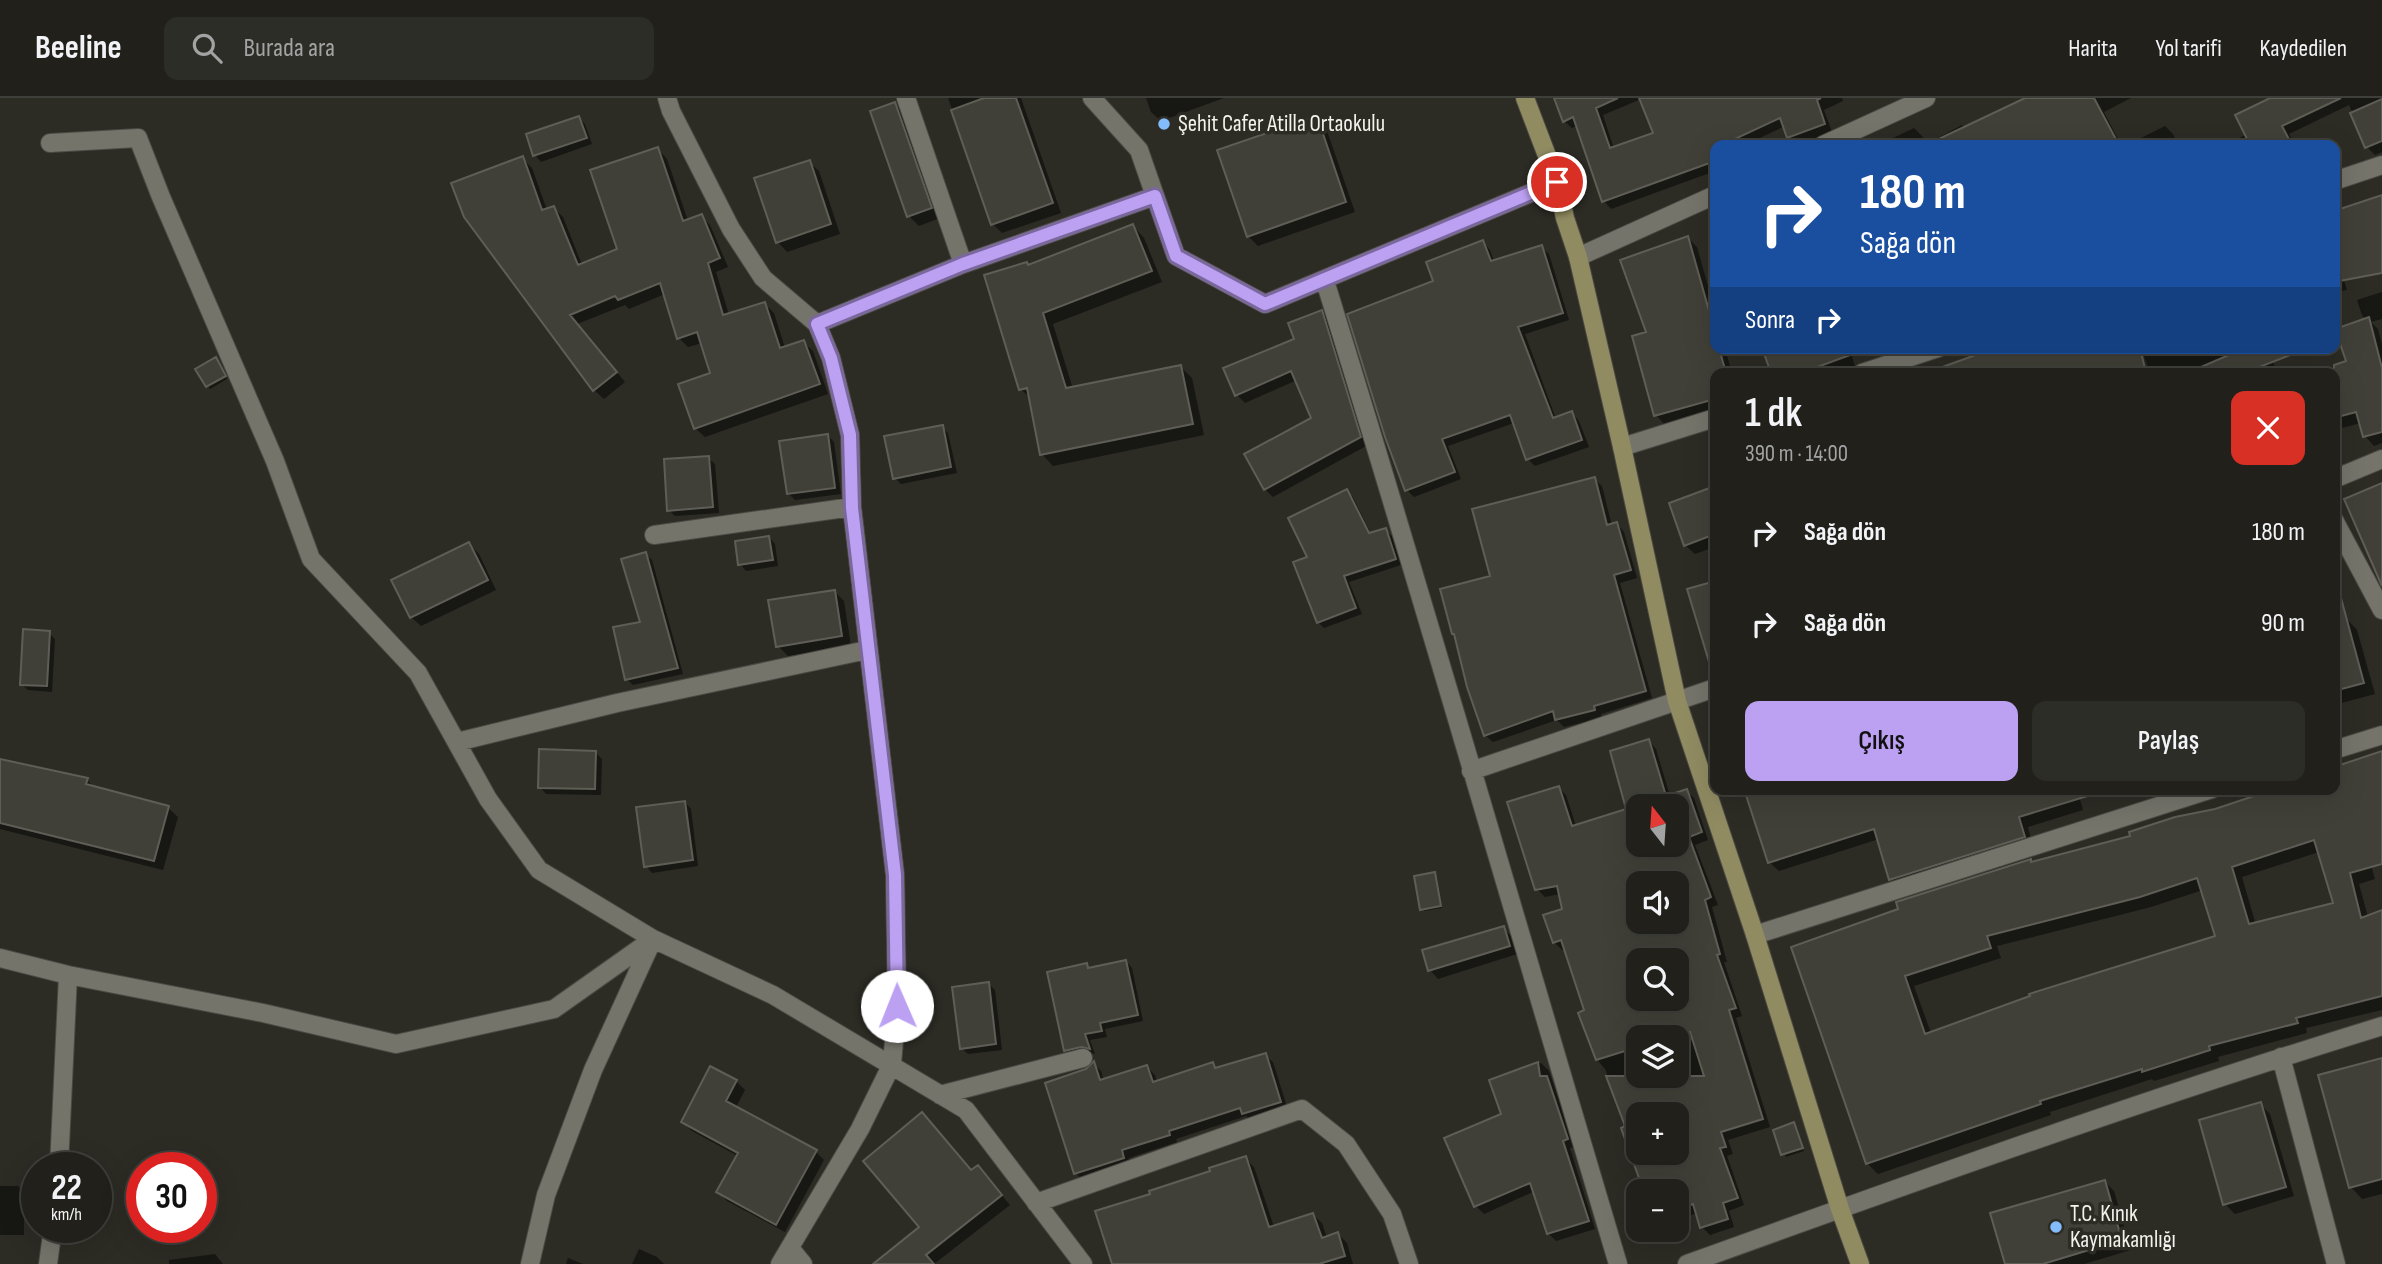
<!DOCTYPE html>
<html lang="tr">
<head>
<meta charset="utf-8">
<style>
  :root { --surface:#21201b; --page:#2d2d28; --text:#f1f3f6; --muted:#a2a3a3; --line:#3e3e3a; --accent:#bca0f2 }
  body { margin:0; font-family:"Sofia Sans Condensed",sans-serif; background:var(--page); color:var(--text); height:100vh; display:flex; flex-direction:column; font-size:26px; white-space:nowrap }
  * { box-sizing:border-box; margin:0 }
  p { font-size:23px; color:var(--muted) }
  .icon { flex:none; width:38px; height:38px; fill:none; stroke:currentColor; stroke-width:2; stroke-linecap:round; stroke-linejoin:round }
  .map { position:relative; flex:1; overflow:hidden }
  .details { position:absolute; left:1710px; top:270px; width:630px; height:427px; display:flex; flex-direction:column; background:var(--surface); border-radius:14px; box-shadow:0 7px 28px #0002,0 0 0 2px var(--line) }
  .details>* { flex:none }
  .top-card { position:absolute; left:1710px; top:42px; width:630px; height:214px; border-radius:14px; box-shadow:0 7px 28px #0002,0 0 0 2px var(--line); background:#1a4fa0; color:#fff; overflow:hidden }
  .needle { width:46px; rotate:343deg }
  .tools { position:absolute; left:1626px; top:696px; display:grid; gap:14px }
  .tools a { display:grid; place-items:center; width:63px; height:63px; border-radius:14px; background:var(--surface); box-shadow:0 7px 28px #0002,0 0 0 2px var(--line); font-size:35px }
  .speed { position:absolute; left:21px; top:1054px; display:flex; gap:14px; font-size:35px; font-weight:700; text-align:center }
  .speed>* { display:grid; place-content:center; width:91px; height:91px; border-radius:50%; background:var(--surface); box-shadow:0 7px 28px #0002,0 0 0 2px var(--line); line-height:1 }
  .speed small { font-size:18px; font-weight:400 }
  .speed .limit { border:10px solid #d22; background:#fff; color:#111 }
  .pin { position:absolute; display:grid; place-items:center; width:60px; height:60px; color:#fff; margin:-30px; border:4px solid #fff; border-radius:50%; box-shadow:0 2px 7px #0007 }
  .me { position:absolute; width:77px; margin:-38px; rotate:359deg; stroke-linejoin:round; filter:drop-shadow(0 0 5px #0008) }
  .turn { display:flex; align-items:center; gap:24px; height:147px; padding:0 35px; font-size:32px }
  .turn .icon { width:91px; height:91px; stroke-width:2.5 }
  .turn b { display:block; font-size:49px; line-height:60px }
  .then { display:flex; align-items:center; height:66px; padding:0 35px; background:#0003; gap:14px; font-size:26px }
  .round { display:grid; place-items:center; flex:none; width:74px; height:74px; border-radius:14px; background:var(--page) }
  .head { display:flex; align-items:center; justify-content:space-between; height:119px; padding:0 35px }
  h1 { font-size:42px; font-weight:600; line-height:52px }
  .button { display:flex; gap:14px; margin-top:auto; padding:14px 35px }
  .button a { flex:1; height:80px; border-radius:14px; background:var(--accent); color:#111; font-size:28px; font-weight:600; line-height:80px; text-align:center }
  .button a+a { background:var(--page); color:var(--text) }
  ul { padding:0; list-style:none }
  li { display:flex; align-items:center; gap:21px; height:91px; padding:0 35px }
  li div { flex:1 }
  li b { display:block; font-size:26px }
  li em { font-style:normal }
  header { display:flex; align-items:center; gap:42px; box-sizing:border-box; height:98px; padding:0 35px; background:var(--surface); border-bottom:2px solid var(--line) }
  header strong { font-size:33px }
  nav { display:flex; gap:38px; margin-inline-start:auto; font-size:24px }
  .search { width:490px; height:63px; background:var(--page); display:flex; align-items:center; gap:18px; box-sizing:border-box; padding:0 24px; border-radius:14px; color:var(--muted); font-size:26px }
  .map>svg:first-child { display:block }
  .shadow { fill:#0007; fill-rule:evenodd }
  .building { fill:#414038; stroke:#5f5e56; stroke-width:2; fill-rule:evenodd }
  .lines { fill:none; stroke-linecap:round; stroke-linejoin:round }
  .street-casing { stroke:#4a4943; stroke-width:20 }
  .secondary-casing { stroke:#4a4943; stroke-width:20 }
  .street { stroke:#75746b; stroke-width:18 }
  .secondary { stroke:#908b61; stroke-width:18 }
  .route-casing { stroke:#7a689d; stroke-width:18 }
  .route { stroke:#bca0f2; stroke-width:12 }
  .poi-dot { fill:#84bcfb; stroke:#2c2b24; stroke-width:2.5 }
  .labels { text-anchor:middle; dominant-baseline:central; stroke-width:7; stroke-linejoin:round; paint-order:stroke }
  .poi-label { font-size:23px; fill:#f3f2ed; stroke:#2c2b24; text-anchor:start }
</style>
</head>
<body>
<header>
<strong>Beeline</strong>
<div class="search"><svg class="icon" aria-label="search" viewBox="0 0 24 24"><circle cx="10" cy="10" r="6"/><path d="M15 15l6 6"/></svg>Burada ara</div>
<nav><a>Harita</a><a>Yol tarifi</a><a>Kaydedilen</a></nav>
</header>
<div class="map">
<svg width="2382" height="1166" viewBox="0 0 2382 1166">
  <rect width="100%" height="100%" fill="#2c2b24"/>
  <path class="shadow" d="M948,0H1021L1061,115L1002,135L993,126Z
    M1146,0H1224L1161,23L1151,14Z
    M1556,0H1842L1843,3L1824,12L1832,34L1796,47L1789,39L1785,28L1745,47H1715V73L1611,111L1604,103L1577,28L1572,30L1564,23ZM1641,1L1655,36L1614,51L1603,17Z
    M2029,0H2131L2104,14L2121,47H1894L1891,41L1914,30L1922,38L1926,46L1962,27L1966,30Z
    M2268,0H2382V54L2375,57L2367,49L2349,7L2289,36L2295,47H2226L2247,36L2254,7Z
    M895,6L905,16L940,120L919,128L909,118Z
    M579,20L585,26L592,46L541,64L535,57Z
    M1316,20L1326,30L1355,114L1258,148L1248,138Z
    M2165,28L2173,36L2178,47H2127Z
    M658,51L667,61L688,123L701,118L710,127L728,169L716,174L729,217L765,206L774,215L785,250L803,244L813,253L828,296L705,339L695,330L712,276L702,245L688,249L679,240L665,196L629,211L625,207L577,226L625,284L604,301L594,292L464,117L522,60L532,70L547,112L554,110L563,119L582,167L619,152Z
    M809,64L819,73L840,136L787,154L778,144Z
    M2382,99V165L2343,179L2347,192L2334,194V115Z
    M1133,128L1144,140L1162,184L1053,226L1073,291L1181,269L1192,280L1204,337L1053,368L1042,356L1031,301L1021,291L1027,166L1030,169Z
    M1688,140L1697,149L1715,213V250H1725L1732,275H1715V313L1665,327L1656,317L1648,235Z
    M1483,144L1490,152L1494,163L1541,149L1549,156L1569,222L1525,236L1556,321L1572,315L1579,323L1589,349L1535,368L1528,361L1514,325L1448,348L1461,381L1414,399L1407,392L1435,184Z
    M2382,194V221L2371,224L2378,231L2382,247V345L2374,348L2365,338L2361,325L2334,332V275L2313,274L2348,265L2366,222L2362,217L2357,202Z
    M1322,214L1330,222L1368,347L1273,399L1265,391L1313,321L1297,282L1245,305L1237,297Z
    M1764,250H1864L1851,255L1857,275H1773Z
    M2141,250H2267L2277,274L2150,275Z
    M218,264L227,281L210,291L198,272Z
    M942,329L948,335L957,375L901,386L895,380Z
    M828,338L834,344L841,396L795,402L788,395Z
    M708,360L715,366L719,415L675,418L669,412Z
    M1594,381L1602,388L1612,428L1617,426L1624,434L1637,480L1620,485L1652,600L1601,616L1602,620L1564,629L1557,622L1493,644L1485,637L1492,479Z
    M1715,390V449L1695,456L1685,447Z
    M1347,393L1353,399L1371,436L1385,432L1392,438L1401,467L1349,484L1362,516L1324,530L1318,524Z
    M769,439L775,446L778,468L746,473L740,466Z
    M469,446L479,456L496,492L421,528L411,519Z
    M645,456L652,462L683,576L633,587L627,581L642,526Z
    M834,493L844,503L851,548L788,558L778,548Z
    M2346,520L2357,532L2375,596L2334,607V523Z
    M49,535L55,541L52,594L28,592L21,586Z
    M1649,643L1656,651L1670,698L1686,693L1694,700L1708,742L1695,747L1718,807L1712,809L1727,864H1724L1742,918L1736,920L1770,1029L1728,1042L1733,1056L1727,1058L1744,1107L1729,1113L1734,1129L1710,1137L1702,1129L1697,1115L1676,1122V1094H1645L1627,1029L1605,971L1599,964L1580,916L1586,913L1566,851L1562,852L1554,844L1564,813L1560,796L1545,799L1537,791L1559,690L1566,697L1576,728L1629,712ZM1638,709H1676V747H1638ZM1638,786H1676V824H1638ZM1638,863H1676V901H1638ZM1638,940H1676V978H1638ZM1638,1017H1676V1055H1638Z
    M595,654L602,661L601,697L546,696L540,689Z
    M2382,655V756L2369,760L2375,781L2359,786L2368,819L2382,814V912L2306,930L2307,935L2218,959L2219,963L2154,983L2152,981L2050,1014L2051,1017L1878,1076L1867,1065L1793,850L2030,763L2033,765L2334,691ZM2319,754L2335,806L2256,827L2242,779ZM2203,792L2217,839L1931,935L1914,888L2001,860L1997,848L2151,809Z
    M0,663L87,682L95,690L168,710L178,719L163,772L0,731Z
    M1746,691H1942L1944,699L2077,691L2083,712L2028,729L2033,749L1900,791L1891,781L1879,741L1779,773L1769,764Z
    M685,704L691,711L698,768L652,775L646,768Z
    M1434,776L1437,779L1442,810L1424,813L1422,811Z
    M1503,830L1512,839L1517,856L1438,881L1430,872Z
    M1126,863L1132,870L1143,923L1105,931L1107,939L1090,942L1095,956L1088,954L1072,959L1066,952L1086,867L1090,871Z
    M989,886L995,892L1002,952L968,956L961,950Z
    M1265,957L1273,964L1288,1012L1252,1023L1246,1018L1176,1041L1177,1044L1129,1060L1131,1068L1083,1083L1076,1075L1087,972L1094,966L1101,973L1104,983L1147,969L1155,977L1157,985L1212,966L1217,971Z
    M2382,962V1096L2362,1101L2351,1089Z
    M1541,965L1549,973L1575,1049L1570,1050L1595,1131L1556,1143L1548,1135L1535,1093L1484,1116L1476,1108L1503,1017L1491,983Z
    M736,983L745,992L735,1011L816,1054L824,1062L785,1134L727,1103L718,1094L738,1058L692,1033L683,1024Z
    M2260,1006L2270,1016L2294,1098L2235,1116L2225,1106Z
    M1794,1026L1804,1053L1786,1059L1775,1033Z
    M1245,1060L1254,1069L1274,1129L1313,1117L1322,1125L1327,1140L1338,1136L1347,1145L1353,1166H1113L1212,1074Z
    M978,1069L1010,1107L934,1166H876L921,1130Z
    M2104,1083L2114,1093L2131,1152L2084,1166H2007Z
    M0,1088H18L24,1094V1137H0Z
    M639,1151L657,1159L664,1166H632Z
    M215,1156L223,1166H169V1162Z
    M568,1160L583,1166H566Z"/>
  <path class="building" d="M984,0H1016L1053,105L991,127L951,12Z
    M1554,0H1618L1596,10L1610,50L1653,35L1639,0H1821L1817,2L1825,26L1787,40L1780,20L1722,47H1715V63L1602,104L1573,19L1563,24Z
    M2025,0H2094L2119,47H1926Z
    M2270,0H2341L2282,28L2292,47H2250L2235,17Z
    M2382,1V43L2365,50L2350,15Z
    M895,4L932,110L907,119L870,13Z
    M579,18L587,40L533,58L526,36Z
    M1317,18L1346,104L1247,139L1217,52Z
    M658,49L683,123L702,116L720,160L708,165L723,217L765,204L780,250L804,242L820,286L694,331L678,286L710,275L697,234L677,241L660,185L618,202L615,198L570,217L617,274L593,293L464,119L451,85L523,58L542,112L554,108L578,167L617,151L590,72Z
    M810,62L831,126L776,145L754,80Z
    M2382,97V175L2334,184V113Z
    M1133,126L1152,173L1043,215L1066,290L1181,267L1193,326L1040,357L1027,290L1019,292L984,177L1027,164L1028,167Z
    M1688,138L1715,234V250H1719L1726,275H1715V301L1654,318L1632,238L1646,234L1620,162Z
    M1483,142L1491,163L1542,147L1563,215L1518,229L1553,320L1572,313L1582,342L1526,362L1510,317L1442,341L1455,374L1405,393L1385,339L1347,216L1433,183L1426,164Z
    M1322,212L1361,339L1264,392L1244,356L1311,320L1291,273L1235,298L1223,270L1294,241L1288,225Z
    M2369,219L2382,270V334L2363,339L2356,314L2334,320V267L2346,263L2335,231Z
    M1762,250H1861V253L1801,275H1771Z
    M1995,250H2140L2146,275H1934V272Z
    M2245,250L2303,252L2244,275H2187Z
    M216,259L226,278L206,289L195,271Z
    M943,327L951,369L893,381L884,338Z
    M828,336L835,390L787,396L779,343Z
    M709,358L713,409L667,413L664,361Z
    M1595,379L1607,427L1617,424L1631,472L1614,477L1646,593L1594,608L1595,612L1555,622L1553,613L1484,638L1467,589L1454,536H1452L1440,491L1490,478L1472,411Z
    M2382,385V488L2344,401Z
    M1715,388V436L1684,448L1669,405Z
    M1347,391L1369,435L1386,430L1396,461L1344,478L1356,510L1317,525L1293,464L1307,459L1288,420Z
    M769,438L773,462L738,467L735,443Z
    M469,444L488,482L410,520L391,482Z
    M646,454L678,570L625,582L613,529L640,524L621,461Z
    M1715,483V566L1710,567L1687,491Z
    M835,492L842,538L776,549L768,502Z
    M2341,500L2364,585L2334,593V501Z
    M23,531L50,533L47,588L20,587Z
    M1649,641L1666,698L1687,691L1702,734L1689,739L1711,799L1705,802L1720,856L1717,857L1736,910L1729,912L1763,1021L1721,1034L1726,1049L1720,1050L1738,1100L1723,1105L1728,1121L1700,1130L1693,1106L1676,1112V1094H1644L1621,1030L1625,1028L1606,978H1704L1690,934L1671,940H1638V949L1596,962L1578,915L1584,912L1561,842L1553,845L1543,817L1562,811L1557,788L1535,792L1507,704L1559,688L1572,728L1626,711L1610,653ZM1638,709H1676V747H1638ZM1638,786H1676V824H1638ZM1638,863H1676V901H1638ZM1638,1017H1676V1055H1638Z
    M539,651L596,653L595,691L538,690Z
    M2382,653V766L2350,775L2361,820L2382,812V898L2296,920L2298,925L2209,948L2210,952L2142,974V971L2040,1003L2041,1006L1866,1066L1791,849L1898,811L1896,804L2031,761V764L2130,738L2129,734L2175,719L2215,711L2275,691H2334V669ZM2314,742L2333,805L2249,826L2232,769ZM2197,780L2215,838L2029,896L2030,898L1925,936L1905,878L1991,850L1987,838L2140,799Z
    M0,661L88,680L86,686L169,708L154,763L0,725Z
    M1744,691H1936L1939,698L1964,691H2093L2094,696L2019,719L2025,739L1889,782L1874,731L1768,765Z
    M685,703L693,762L644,769L636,709Z
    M1435,774L1441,808L1420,812L1414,778Z
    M1504,828L1510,848L1428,873L1422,852Z
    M1126,862L1138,917L1100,925L1102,933L1085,936L1090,951L1081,949L1064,953L1047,874L1087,865L1088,870Z
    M989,884L996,946L960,951L952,889Z
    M1266,955L1281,1004L1242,1016L1240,1010L1169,1033L1170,1037L1122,1052L1124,1060L1074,1076L1045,985L1086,971L1094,963L1100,982L1147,967L1153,984L1213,964L1215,970Z
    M2382,960V1081L2349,1090L2318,977Z
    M1538,964L1540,978H1547L1568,1041L1563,1043L1589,1123L1547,1136L1530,1085L1474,1109L1444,1040L1501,1016L1489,982Z
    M710,968L737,982L726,1003L817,1052L776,1127L716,1094L738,1055L681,1024Z
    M2261,1004L2286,1089L2223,1107L2199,1022Z
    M922,1014L971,1072L978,1067L1002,1097L926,1157L934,1166H873L919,1129L863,1063Z
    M1794,1024L1803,1050L1781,1057L1773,1032Z
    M1246,1058L1269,1129L1313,1115L1322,1140L1338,1134L1345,1158L1319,1166H1112L1095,1113L1150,1096L1149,1093L1210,1073L1209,1070Z
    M2105,1082L2122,1142L2043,1166H2005L1990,1115Z"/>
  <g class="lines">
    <g class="street-casing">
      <path id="street" d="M667,0L671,13L731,131L763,180L817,226L831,260L850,337L852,409L895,777L897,908L892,966L860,1031L780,1166
        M906,0L963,166
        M1092,0L1139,52L1155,98
        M50,45L138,40L161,99L275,363L311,461L418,575L488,701L539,772L653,841L773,897L966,1012L1083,1166
        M1823,47L1926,0
        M2334,83L2382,67
        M1578,159L1715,97
        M1325,183C1426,509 1520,838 1618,1166
        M817,226L963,166L1155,98L1176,158L1265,206L1557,84
        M1862,275L1938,250
        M1622,349L1715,320
        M2334,381L2382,361
        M2334,422L2382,512
        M654,437L852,409
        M457,644L617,605L867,552
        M2334,652L2382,637
        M1471,673L1715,590
        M1755,837L2212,691
        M0,860L68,877L263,915L396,946L554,911L653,841
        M2281,959L2336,1166
        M940,997L1083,960
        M59,1069L68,877
        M1036,1105L1302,1011L1346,1046L1392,1116L1409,1166
        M790,1150L803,1166
        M48,1166L53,1129
        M530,1166L546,1097L593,972L653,841
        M1687,1166C1917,1083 2148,1000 2382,928"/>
    </g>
    <g class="secondary-casing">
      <path id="secondary" d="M1525,0L1557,84L1565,120L1578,159L1622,349L1677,603L1755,837L1840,1111L1860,1166"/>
    </g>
    <use href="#street" class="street"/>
    <use href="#secondary" class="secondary"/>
  </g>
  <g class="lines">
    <g class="route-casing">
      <path id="route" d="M897,908L895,777L852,410L850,337L831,260L817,226L963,166L1155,98L1176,158L1265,206L1557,84"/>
    </g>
    <use href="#route" class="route"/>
  </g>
  <g class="poi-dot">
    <circle cx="1164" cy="26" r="7"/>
    <circle cx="2056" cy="1129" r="7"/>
  </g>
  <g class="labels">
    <g class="poi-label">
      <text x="1178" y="26">Şehit Cafer Atilla Ortaokulu</text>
      <text x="2070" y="1116">T.C. Kınık<tspan x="2070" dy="26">Kaymakamlığı</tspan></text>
    </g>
  </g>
</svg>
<div class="tools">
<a><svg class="needle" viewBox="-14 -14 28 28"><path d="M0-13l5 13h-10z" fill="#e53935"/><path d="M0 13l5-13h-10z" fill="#a2a3a3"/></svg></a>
<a><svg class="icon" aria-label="sound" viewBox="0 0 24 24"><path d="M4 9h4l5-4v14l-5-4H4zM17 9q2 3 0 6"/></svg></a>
<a><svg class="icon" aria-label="search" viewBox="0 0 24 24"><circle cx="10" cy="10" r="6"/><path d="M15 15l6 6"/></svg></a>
<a><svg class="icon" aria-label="layers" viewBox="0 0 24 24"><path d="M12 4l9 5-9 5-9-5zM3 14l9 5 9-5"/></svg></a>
<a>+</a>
<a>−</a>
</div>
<div class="speed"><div>22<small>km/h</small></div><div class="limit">30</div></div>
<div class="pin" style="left:1557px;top:84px;background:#d93025"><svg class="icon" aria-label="arrive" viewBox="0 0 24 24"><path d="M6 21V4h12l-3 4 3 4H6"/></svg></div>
<svg class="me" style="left:897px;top:908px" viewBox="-20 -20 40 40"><circle r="19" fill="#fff"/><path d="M0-13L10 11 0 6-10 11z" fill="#bca0f2"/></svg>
<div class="top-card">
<div class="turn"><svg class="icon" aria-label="right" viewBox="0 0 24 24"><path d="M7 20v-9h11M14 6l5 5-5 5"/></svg><div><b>180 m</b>Sağa dön</div></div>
<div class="then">Sonra<svg class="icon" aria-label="right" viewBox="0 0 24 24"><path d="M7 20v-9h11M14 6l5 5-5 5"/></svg></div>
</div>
<section class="details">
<div class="head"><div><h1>1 dk</h1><p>390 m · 14:00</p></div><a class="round" style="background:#d93025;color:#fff"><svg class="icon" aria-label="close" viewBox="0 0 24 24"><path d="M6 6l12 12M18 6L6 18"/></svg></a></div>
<ul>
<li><svg class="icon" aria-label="right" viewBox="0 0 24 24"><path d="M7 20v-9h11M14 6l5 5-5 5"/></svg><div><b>Sağa dön</b></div><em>180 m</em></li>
<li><svg class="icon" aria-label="right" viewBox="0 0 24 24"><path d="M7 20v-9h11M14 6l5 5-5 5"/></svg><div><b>Sağa dön</b></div><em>90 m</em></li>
</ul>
<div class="button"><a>Çıkış</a><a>Paylaş</a></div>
</section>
</div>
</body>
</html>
